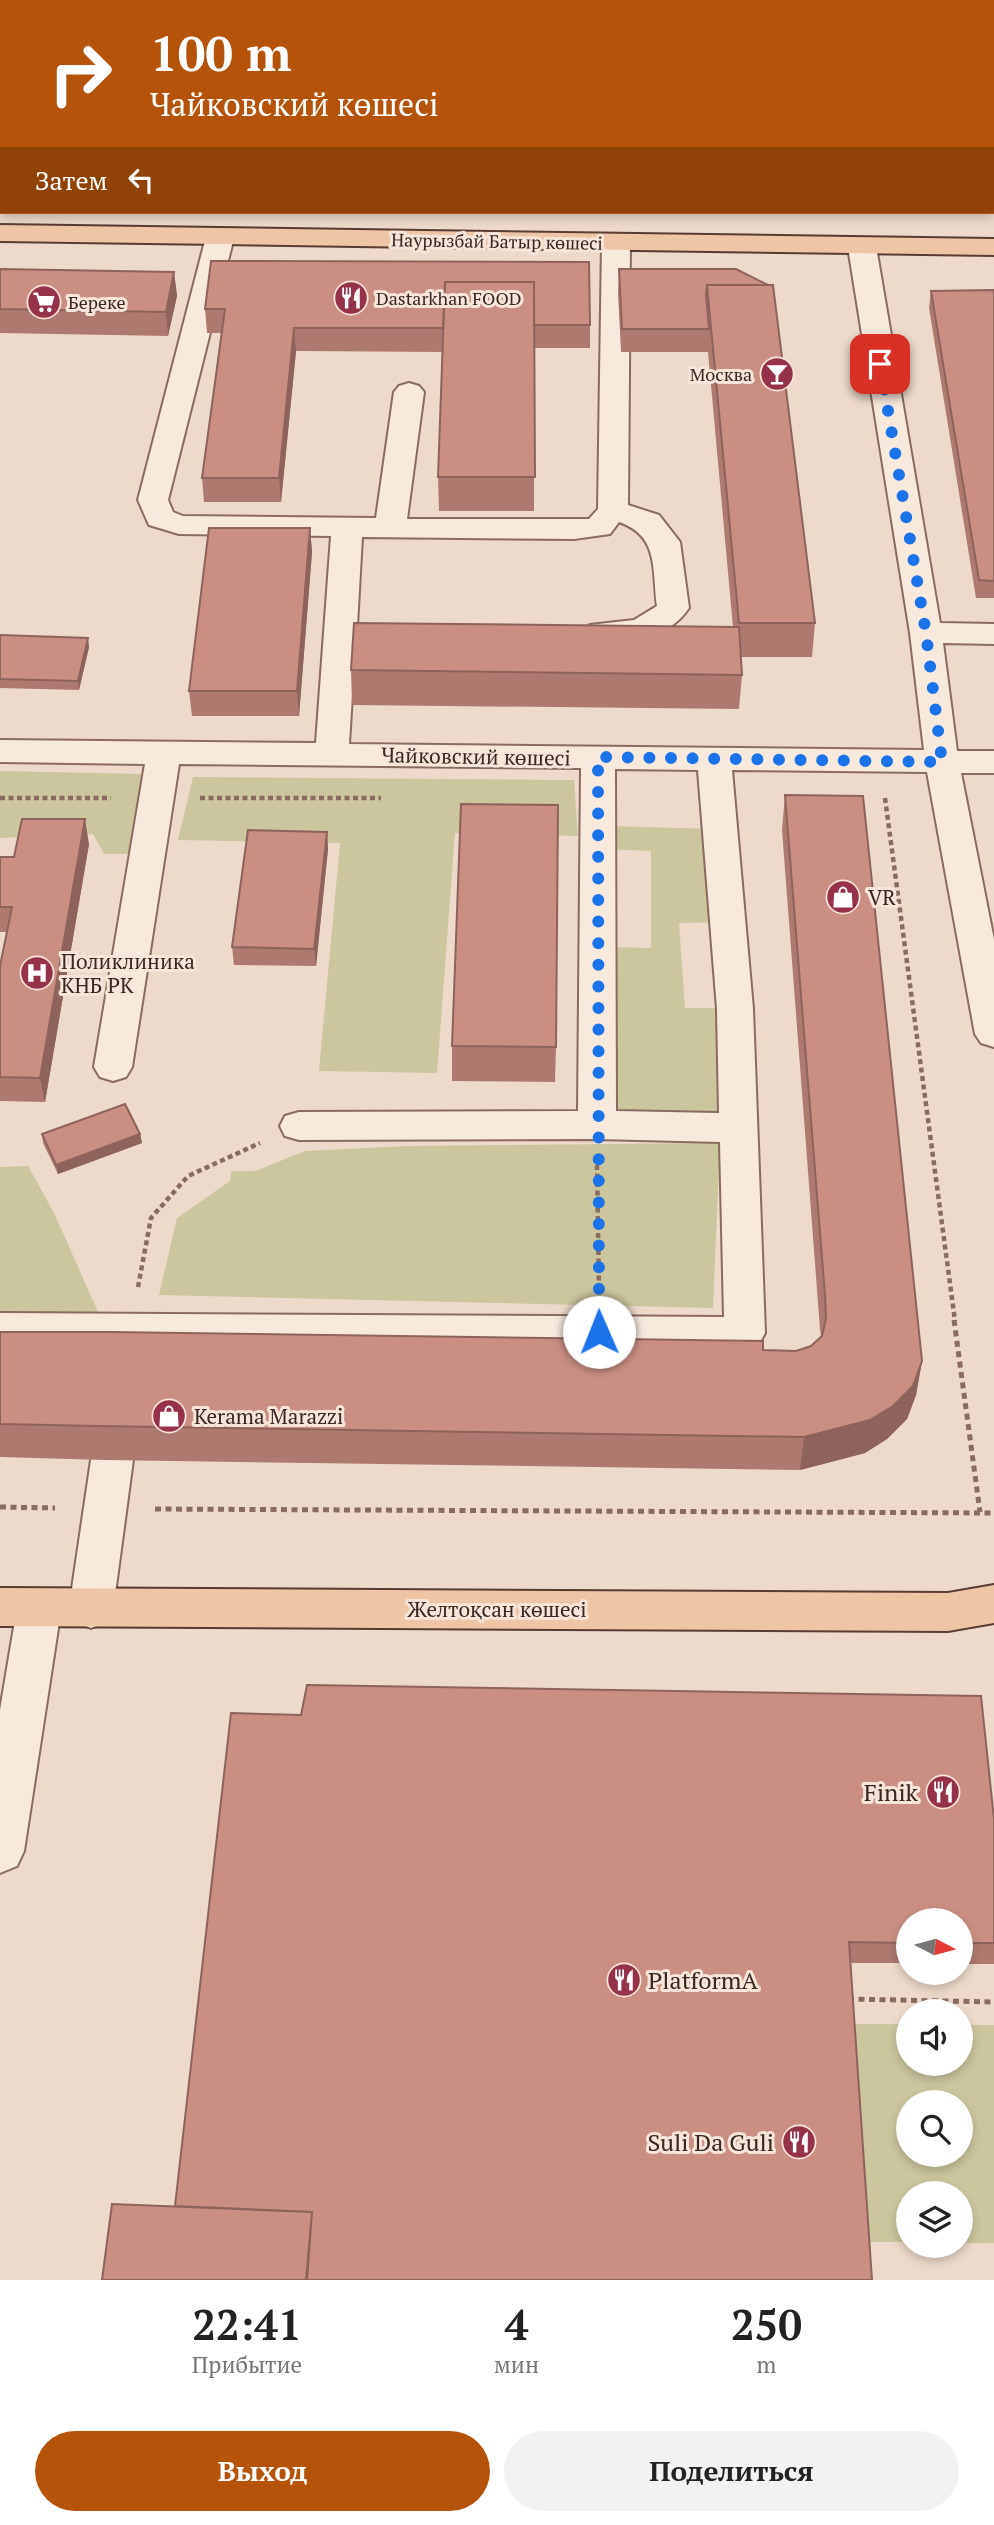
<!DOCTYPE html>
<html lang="ru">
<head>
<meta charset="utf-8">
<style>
  :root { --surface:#fff; --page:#f2f2f2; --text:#222; --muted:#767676; --accent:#b45309 }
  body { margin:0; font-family:"PT Serif",serif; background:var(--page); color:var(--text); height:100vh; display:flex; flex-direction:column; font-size:26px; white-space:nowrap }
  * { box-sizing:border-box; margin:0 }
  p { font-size:23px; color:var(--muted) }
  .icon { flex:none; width:38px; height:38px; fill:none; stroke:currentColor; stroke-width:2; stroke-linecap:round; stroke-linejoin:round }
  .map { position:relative; height:2280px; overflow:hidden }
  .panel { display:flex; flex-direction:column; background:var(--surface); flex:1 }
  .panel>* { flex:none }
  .guide { position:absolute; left:0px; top:0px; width:994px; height:214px; box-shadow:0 4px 10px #0003; background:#b45309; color:#fff; overflow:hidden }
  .needle { width:46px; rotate:96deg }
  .buttons { position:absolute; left:896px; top:1908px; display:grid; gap:14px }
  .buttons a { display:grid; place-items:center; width:77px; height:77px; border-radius:50%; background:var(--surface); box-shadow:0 4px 10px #0003; font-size:35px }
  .pin { position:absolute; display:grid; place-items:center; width:60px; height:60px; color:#fff; margin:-30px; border-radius:14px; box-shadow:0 4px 10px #0006 }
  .me { position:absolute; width:77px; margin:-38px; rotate:359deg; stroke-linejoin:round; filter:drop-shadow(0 0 5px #0008) }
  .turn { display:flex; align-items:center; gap:24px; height:147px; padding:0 35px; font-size:32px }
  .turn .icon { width:91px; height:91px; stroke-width:2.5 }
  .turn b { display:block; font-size:49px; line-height:60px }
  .then { display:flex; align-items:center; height:66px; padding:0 35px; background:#0003; gap:14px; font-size:26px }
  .eta { display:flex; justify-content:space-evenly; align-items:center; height:119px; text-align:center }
  .eta b { font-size:42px; font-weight:700; line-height:49px }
  .cta { display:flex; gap:14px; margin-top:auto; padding:14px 35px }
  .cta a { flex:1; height:80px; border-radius:42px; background:var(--accent); color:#fff; font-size:28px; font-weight:700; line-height:80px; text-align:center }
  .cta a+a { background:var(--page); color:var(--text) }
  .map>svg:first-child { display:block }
  .green { fill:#ccc69e; fill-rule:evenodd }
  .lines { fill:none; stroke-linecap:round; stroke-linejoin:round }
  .minor-casing { stroke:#8a6b5f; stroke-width:4 }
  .major-casing { stroke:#583b32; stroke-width:4 }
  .path-far1 { stroke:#8a6b5f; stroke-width:4.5; stroke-dasharray:5 3.5; stroke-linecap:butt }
  .path { stroke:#8a6b5f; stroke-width:5; stroke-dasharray:6 4.5; stroke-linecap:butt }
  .minor { fill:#f8e9dd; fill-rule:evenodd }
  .major { fill:#eec5a5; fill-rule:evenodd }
  .wall { fill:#ae7a70 }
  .shaded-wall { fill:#8d635b }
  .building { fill:#ca8e82; stroke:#8d635b; stroke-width:2 }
  .route { stroke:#1a73e8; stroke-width:12; stroke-dasharray:0 21.6 }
  .labels { text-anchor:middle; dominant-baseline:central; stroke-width:6; stroke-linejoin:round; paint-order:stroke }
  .far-street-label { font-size:18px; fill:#3b2822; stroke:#f5e6d9 }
  .far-poi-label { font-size:18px; fill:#3b2822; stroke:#f5e6d9; text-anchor:start }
  .street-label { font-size:21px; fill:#3b2822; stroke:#f5e6d9 }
  .poi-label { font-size:21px; fill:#3b2822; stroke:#f5e6d9; text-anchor:start }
  .near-poi-label { font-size:24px; fill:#3b2822; stroke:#f5e6d9; text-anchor:end }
</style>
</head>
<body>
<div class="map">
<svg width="994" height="2280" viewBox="0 0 994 2280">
  <rect width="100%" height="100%" fill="#eddaca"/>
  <path class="green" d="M0,0H994V174L992,2H2V167Z
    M0,771L143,774L134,854H104L93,834L0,838Z
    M193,777L574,780L578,836L455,833L437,1073L319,1071L340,843L178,840Z
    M606,826L715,829L720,922L679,923L685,1008H727L726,1123L605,1119L609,947L651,948V851L605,849Z
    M720,1143L713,1308L159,1295L177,1218L230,1181L231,1171H255L305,1151L407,1146Z
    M28,1166L54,1213L99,1314L0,1315V1167Z
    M849,2024H908V2063H961V2025H994V2243H961V2193H908V2242H863ZM908,2102H961V2154H908Z"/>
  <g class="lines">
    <g class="minor-casing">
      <path id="minor" d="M220,229L230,231L234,237L168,500L173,512L183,516L376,518L394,392L399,386L409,383L419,386L424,392L407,519H589L598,509L602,242L606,236L616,234L626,236L630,242L628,505L659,515L680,542L689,608C668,639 624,648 590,639L585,632L590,625L634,620L657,606C652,568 659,536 619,522L610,534L574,539L362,537L357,626L404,625L415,628L420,635L415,642L355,647L349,744L924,750L910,633L848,247L852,241L862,239L872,241L876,247L940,623L994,624V644L943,643L957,751H994V773H961L994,940V1047L981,1043L975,1034L927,772L732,770L753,1009L765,1333L759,1344L745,1349L0,1345V1313L724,1317L720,1142L597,1139L299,1140L285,1136L280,1126L285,1116L299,1112L578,1111L581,768L179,764L132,1067L126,1077L113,1081L100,1077L94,1067L145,764L0,762V740L316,743L331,536L179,534L149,525L138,500L206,237L210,231ZM615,769L698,770L717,1009L719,1113L616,1111Z
        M112,1443L127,1448L133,1460L113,1609L107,1622L91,1628L75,1622L69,1609L91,1460L97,1448Z
        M39,1590L55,1596L61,1609L24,1851L17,1866L0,1873V1710L17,1609L23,1596Z"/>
    </g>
    <g class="major-casing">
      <path id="major" d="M0,225L994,239V255L0,241Z
        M994,1585V1623L948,1631L0,1626V1588L948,1593Z"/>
    </g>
    <path class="path-far1" d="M0,798H111
      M200,798H381
      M885,798L955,1321
      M597,1165L599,1289
      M138,1287L151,1218L188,1176L260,1143"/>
    <path class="path" d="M954,1320L980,1512
      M0,1507L55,1508
      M155,1509L994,1513
      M848,1999L994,2002"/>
    <use href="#minor" class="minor"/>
    <use href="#major" class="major"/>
  </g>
  <path class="wall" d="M211,261L590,325V348H534V511H439L438,477L442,352L296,351L281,502H204L202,478L221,333H207L205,309Z
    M0,269L174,272L177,296L168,336L0,333Z
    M619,269H736L815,623L812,657H741L742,675L739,709L352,705L351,670L733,627L708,352H621L618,293Z
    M994,290V598H976L929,308L931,291Z
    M310,528L312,552L299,716H192L189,691Z
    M0,635L89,647L79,690L0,688Z
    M785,795L922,1361L916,1395L907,1419L887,1439L865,1453L800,1470L104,1460L0,1457V1332L763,1350L796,1351L811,1346L821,1337L820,1329L782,830Z
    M327,832L328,849L316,966L234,965L232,947Z
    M89,844L45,1102L0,1101V966L7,932H0V857H14Z
    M452,1046L556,1047L555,1082L452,1081Z
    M42,1134H140L142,1143L58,1174L43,1143Z
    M994,1819V1964H961V1920H908V1963H850L175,2206Z"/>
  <path class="shaded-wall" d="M174,272L177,296L168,336L166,312Z
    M294,328L296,351L281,502L279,478Z
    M310,528L312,552L299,716L297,691Z
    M88,638L89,647L79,690L78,681Z
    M85,819L89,844L45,1102L40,1078Z
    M327,832L328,849L316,966L314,949Z
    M140,1134L142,1143L58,1174L56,1165Z
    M922,1361L916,1395L907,1419L887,1439L865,1453L800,1470L804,1437Z"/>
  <path class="building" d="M211,261L589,262L590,325H534V282H445L443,328H294L279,478H202L225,309H205Z
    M0,269L174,272L166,312L0,309Z
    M619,269H736L768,285H707L706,295L709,329H622Z
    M445,282H534L535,477H438Z
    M707,285H773L815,623H739Z
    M994,290V581L979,580L931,291Z
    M209,528H310L297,691H189Z
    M354,623L739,627L742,675L351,670Z
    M0,635L88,638L78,681L0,679Z
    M785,795L863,796L922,1361L913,1386L893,1406L870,1420L804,1437L98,1426L0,1424V1332H111L763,1341V1350L796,1351L811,1346L822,1336L826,1319L825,1295Z
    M461,804L558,805L556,1047L452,1046Z
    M22,819H85L40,1078L0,1077V966L12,907H0V857H14Z
    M248,830L327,832L314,949L232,947Z
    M125,1104L140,1134L56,1165L42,1134Z
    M307,1685L981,1696L994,1819V1943H961V1920H908V1943L849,1942L872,2280H307L312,2212L175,2206L231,1713L301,1715Z
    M112,2204L312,2212L306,2280H102Z"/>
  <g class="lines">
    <path class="route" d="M599,1332L598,757L942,762L926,633L880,364"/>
  </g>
  <defs>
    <g id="restaurant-disc" transform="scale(1.75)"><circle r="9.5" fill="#96314a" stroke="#f5e6d9"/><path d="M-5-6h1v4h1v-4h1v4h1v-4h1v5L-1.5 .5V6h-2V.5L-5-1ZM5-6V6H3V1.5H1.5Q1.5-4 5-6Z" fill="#fff"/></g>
    <g id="supermarket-disc" transform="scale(1.75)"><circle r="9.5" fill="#96314a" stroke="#f5e6d9"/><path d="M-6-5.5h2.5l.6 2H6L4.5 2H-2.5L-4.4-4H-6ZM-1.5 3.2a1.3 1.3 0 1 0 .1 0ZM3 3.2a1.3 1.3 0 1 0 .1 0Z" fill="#fff"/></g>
    <g id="bar-disc" transform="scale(1.75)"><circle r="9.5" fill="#96314a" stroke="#f5e6d9"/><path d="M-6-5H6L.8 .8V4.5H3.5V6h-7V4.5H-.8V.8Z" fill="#fff"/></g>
    <g id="shop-disc" transform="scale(1.75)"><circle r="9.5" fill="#96314a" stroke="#f5e6d9"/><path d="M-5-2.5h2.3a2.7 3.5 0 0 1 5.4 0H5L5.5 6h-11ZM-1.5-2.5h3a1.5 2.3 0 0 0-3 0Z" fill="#fff"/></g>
    <g id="hospital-disc" transform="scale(1.75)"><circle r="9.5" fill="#96314a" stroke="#f5e6d9"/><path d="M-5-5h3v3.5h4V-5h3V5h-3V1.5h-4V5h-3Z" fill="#fff"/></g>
  </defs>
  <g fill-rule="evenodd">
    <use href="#restaurant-disc" x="351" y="298"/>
    <use href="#supermarket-disc" x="44" y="302"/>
    <use href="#bar-disc" x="777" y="374"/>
    <use href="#shop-disc" x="843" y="897"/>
    <use href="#hospital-disc" x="37" y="973"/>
    <use href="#shop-disc" x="169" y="1416"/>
    <use href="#restaurant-disc" x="943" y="1792"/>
    <use href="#restaurant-disc" x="624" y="1980"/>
    <use href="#restaurant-disc" x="799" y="2142"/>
  </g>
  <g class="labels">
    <g class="far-street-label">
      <text transform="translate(497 241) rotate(1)">Наурызбай Батыр көшесі</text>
    </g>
    <g class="far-poi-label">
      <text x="376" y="298">Dastarkhan FOOD</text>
      <text x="68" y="302">Береке</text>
      <text x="752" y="374" text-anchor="end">Москва</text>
    </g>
    <g class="street-label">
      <text transform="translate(476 756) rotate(1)">Чайковский көшесі</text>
      <text x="497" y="1609">Желтоқсан көшесі</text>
    </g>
    <g class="poi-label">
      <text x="868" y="897">VR</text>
      <text x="61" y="961">Поликлиника<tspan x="61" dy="24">КНБ РК</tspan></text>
      <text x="194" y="1416">Kerama Marazzi</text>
    </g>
    <g class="near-poi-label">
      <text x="918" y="1792">Finik</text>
      <text x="648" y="1980" text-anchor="start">PlatformA</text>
      <text x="774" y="2142">Suli Da Guli</text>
    </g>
  </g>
</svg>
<div class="buttons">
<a><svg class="needle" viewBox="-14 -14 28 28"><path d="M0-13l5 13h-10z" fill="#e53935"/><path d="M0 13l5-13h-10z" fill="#767676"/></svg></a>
<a><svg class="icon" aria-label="sound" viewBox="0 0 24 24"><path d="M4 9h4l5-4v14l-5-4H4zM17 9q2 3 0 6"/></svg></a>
<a><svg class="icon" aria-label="search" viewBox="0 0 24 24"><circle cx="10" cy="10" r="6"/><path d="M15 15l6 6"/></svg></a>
<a><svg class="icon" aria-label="layers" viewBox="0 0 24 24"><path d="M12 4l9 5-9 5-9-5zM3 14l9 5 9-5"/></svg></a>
</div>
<div class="pin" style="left:880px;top:364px;background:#d93025"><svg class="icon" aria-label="arrive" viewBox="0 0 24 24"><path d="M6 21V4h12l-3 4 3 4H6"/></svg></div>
<svg class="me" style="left:599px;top:1332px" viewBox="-20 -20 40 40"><circle r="19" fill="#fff"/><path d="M0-13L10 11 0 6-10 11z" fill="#1a73e8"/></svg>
<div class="guide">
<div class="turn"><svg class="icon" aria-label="right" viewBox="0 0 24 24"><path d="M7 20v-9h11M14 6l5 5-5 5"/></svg><div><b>100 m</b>Чайковский көшесі</div></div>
<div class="then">Затем<svg class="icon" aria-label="left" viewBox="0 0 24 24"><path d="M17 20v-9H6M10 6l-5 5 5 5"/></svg></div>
</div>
</div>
<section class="panel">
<div class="eta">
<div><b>22:41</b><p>Прибытие</p></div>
<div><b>4</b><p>мин</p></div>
<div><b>250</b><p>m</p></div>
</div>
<div class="cta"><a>Выход</a><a>Поделиться</a></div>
</section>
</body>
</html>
